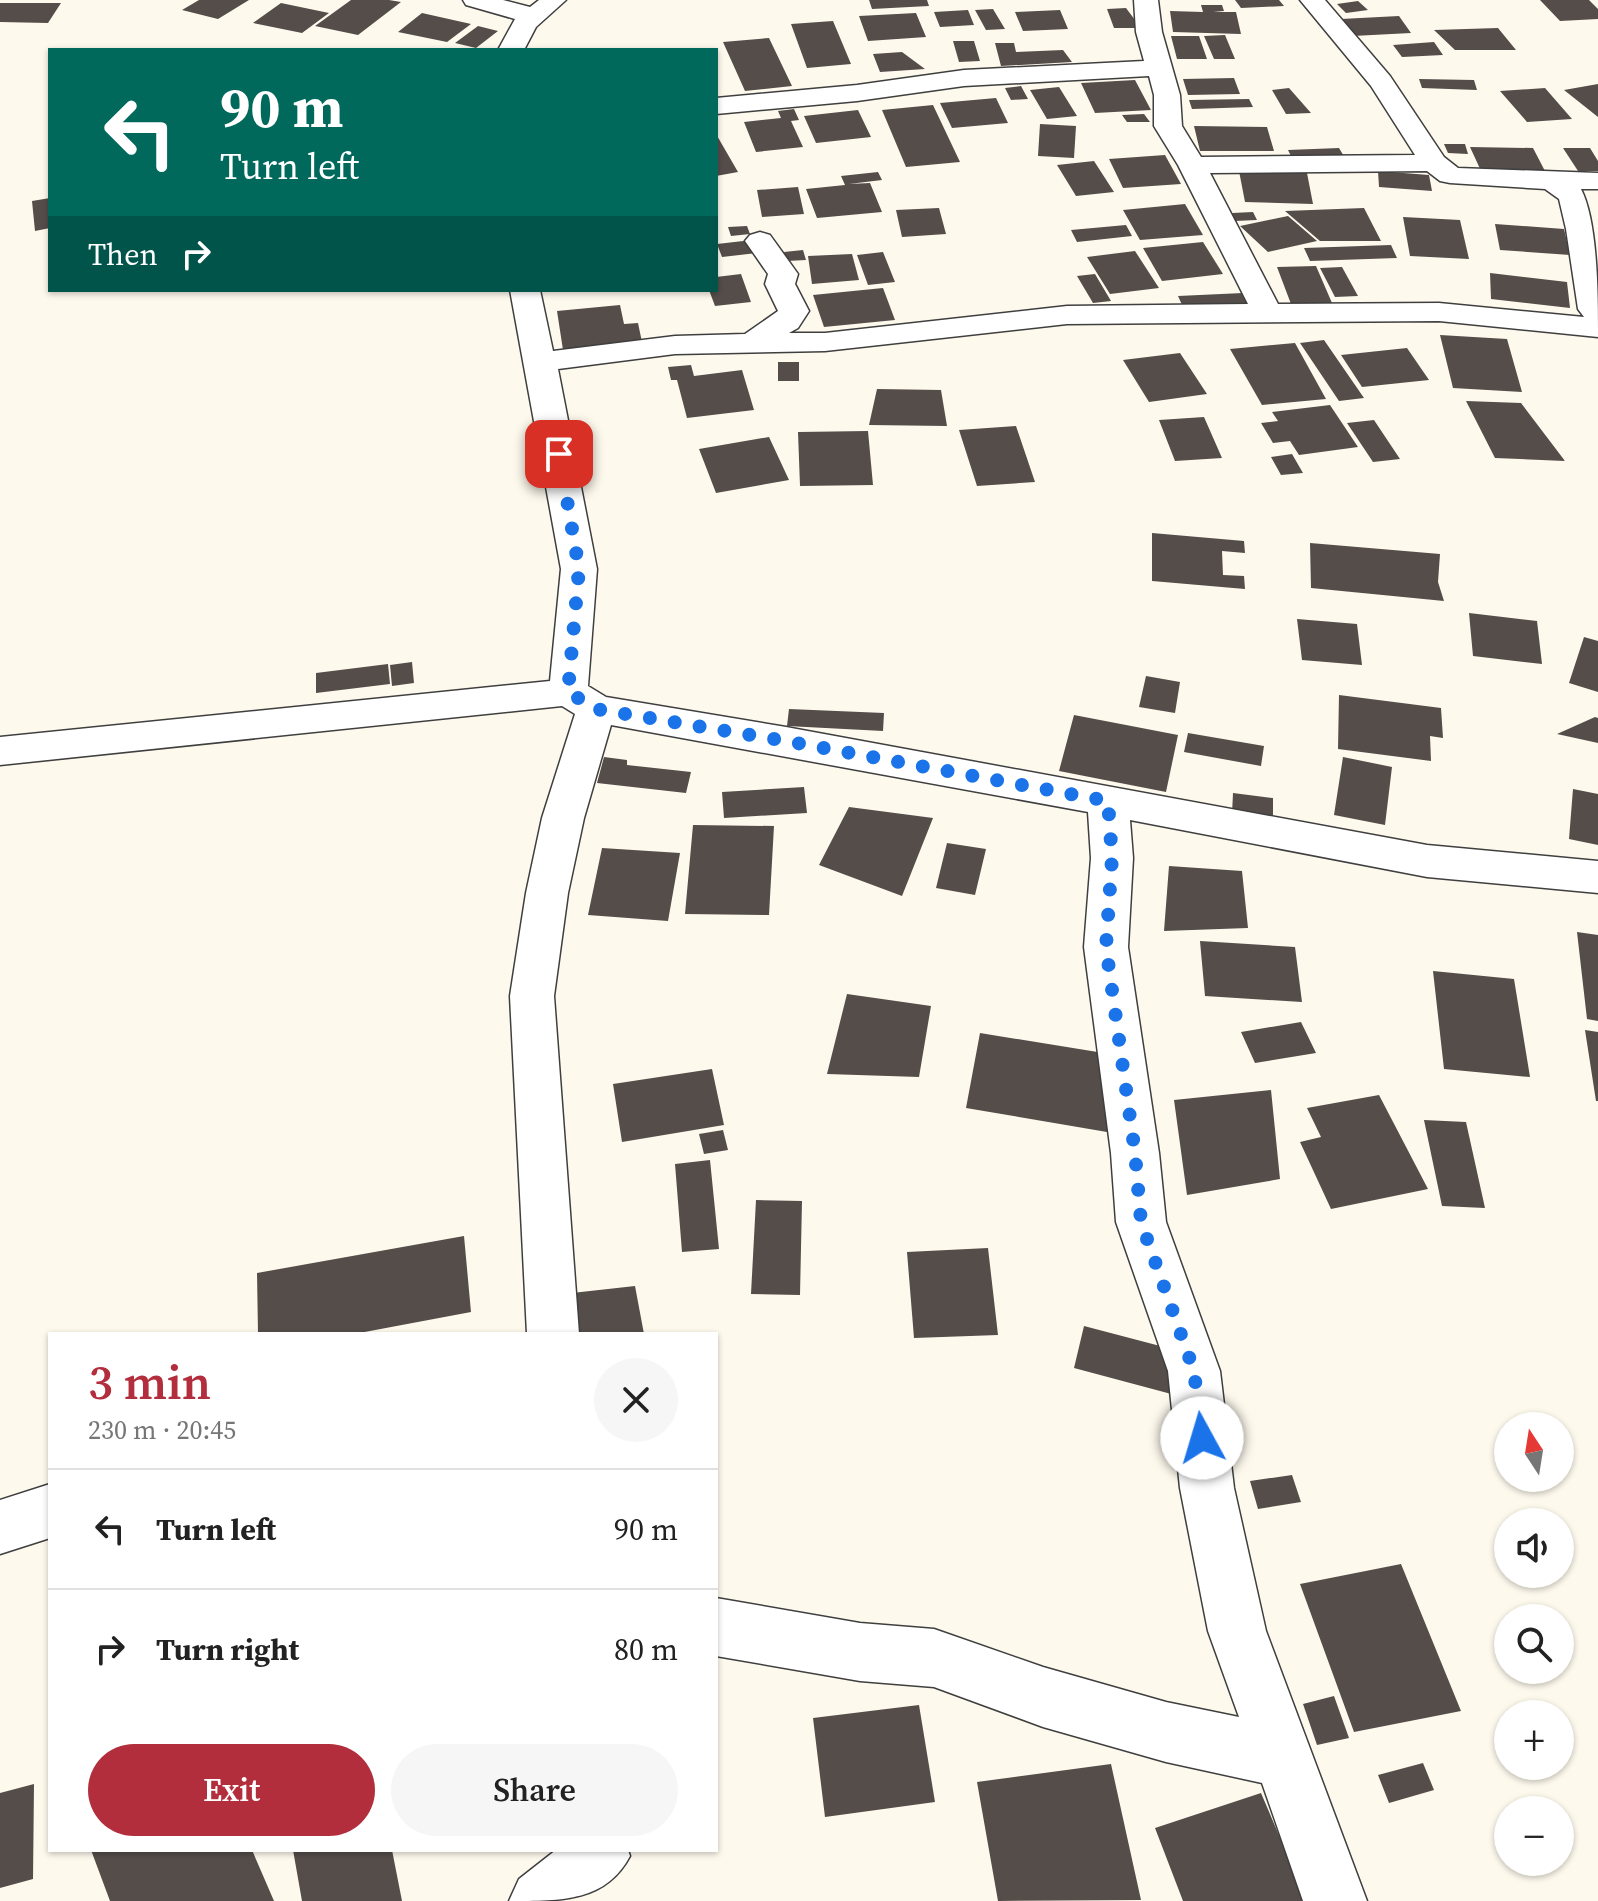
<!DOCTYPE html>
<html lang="en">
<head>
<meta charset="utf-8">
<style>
  :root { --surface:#fff; --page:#f6f6f6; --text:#222; --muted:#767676; --line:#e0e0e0; --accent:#b32e3d }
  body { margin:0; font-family:"Source Serif 4",serif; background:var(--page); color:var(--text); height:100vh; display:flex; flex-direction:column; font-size:30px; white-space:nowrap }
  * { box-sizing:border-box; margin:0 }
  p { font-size:26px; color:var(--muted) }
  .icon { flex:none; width:44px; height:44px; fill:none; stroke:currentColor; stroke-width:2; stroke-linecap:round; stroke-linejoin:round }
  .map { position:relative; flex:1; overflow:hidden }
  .panel { position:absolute; left:48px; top:1332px; width:670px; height:520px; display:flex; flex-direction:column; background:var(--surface); border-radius:0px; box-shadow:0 2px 6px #0004 }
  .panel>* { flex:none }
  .hud { position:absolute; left:48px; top:48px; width:670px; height:244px; border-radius:0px; box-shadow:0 2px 6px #0004; background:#00695c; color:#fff; overflow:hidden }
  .needle { width:52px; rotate:348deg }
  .controls { position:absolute; left:1494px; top:1412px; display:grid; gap:16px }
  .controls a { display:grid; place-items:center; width:80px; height:80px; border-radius:50%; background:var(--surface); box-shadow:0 2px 6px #0004; font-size:40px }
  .pin { position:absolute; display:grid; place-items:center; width:68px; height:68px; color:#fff; margin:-34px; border-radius:16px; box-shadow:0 4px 12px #0006 }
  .me { position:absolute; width:88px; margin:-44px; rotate:354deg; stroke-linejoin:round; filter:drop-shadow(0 0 6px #0008) }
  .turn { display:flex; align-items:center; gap:28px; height:168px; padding:0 40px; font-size:36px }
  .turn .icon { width:104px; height:104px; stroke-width:2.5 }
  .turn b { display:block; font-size:56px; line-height:68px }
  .then { display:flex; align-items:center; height:76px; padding:0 40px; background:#0003; gap:16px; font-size:30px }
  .round { display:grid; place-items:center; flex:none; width:84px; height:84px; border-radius:42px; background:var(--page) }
  .headline { display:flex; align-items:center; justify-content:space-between; height:136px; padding:0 40px }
  h1 { font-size:48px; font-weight:600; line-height:60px; color:var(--accent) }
  .primary-button { display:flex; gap:16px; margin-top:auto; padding:16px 40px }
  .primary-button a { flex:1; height:92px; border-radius:48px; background:var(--accent); color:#fff; font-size:32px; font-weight:600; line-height:92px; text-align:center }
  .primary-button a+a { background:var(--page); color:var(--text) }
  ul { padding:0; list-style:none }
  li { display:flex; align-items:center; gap:24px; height:120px; padding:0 40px; border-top:2px solid var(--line) }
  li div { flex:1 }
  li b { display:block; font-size:30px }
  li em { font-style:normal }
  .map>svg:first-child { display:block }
  .building { fill:#544d4a }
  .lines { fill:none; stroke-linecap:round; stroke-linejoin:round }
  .street-casing { stroke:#3f3f3f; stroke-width:3 }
  .street { fill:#fff; fill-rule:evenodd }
  .route { stroke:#1a73e8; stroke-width:14; stroke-dasharray:0 25.2 }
</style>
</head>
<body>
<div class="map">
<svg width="1598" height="1901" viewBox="0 0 1598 1901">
  <rect width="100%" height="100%" fill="#fef9ed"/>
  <path class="building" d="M199,0H249L218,19L182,10Z
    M351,0H389L401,2L358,35L315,26Z
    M869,0H927L929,6L872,9Z
    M1235,0H1279L1284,6L1241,8Z
    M1540,0H1589L1598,9V19L1560,21Z
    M1358,1L1368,10L1346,13L1337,4Z
    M0,3H61L48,23L0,22Z
    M281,3L329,13L302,33L253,23Z
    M1201,5H1222L1224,11L1213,12H1236L1241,34L1173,32L1170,11L1203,12Z
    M1126,8L1141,28H1114L1107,9Z
    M993,9L1005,29L986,30L975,10Z
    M968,10L974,25L940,27L934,12Z
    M1060,10L1068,29L1023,31L1015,12Z
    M422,13L471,24L447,42L398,32Z
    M916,13L926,37L868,41L859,16Z
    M1399,16L1411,33L1353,36L1341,19Z
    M833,21L851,64L807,68L791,24Z
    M478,26L498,31L476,48L455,43Z
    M1498,28L1516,50H1455L1434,30Z
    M1225,35L1235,59H1214L1204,36Z
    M1171,36H1199L1207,59H1177Z
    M769,38L792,86L745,91L723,42Z
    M953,41H974L980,61L959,62Z
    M1434,42L1443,55L1402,57L1393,45Z
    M995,43H1014L1016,52L1063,50L1072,62L1001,66Z
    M902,52L925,69L880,72L873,54Z
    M1234,78L1240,94L1188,95L1183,79Z
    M1419,79L1474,80L1477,90L1422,88Z
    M1135,80L1151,110L1095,113L1081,83Z
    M1598,84V117L1564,90Z
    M1021,86L1028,99L1011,100L1005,88Z
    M1059,87L1077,116L1047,119L1030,90Z
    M1289,88L1311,113L1286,114L1272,90Z
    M1545,88L1572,119L1527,122L1500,91Z
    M996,98L1008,123L952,128L940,103Z
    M1249,99L1253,107L1192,109L1189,100Z
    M933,105L960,162L906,167L882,110Z
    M794,109L799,120L791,121L803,147L756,152L744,122L781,118L778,111Z
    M858,110L871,137L816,143L804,116Z
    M1144,114L1150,122H1127L1122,115Z
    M1040,124L1076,126L1074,158L1038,156Z
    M1194,126L1267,127L1274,151H1200Z
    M716,134L738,172L716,176Z
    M1444,144H1465L1468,154L1448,153Z
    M1470,147L1533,148L1546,173H1482Z
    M1339,148L1345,158L1293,160L1288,150Z
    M1563,148H1590L1598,161V171H1578Z
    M1165,155L1181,184L1123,188L1109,159Z
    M1094,161L1114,192L1076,196L1057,165Z
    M1239,171L1307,173L1313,204L1245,202Z
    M1378,171L1429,175L1432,191L1379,187Z
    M878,172L882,180L849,184L870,183L882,212L817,218L806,189L845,185L841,176Z
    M798,187L804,214L762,217L757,190Z
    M50,198V228L35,231L32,201Z
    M1185,204L1203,235L1140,240L1123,210Z
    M939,208L946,234L902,237L896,210Z
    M1364,208L1381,241H1320L1285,211Z
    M1253,212L1257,220L1235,221L1232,213Z
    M1288,216L1317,241L1268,252L1240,226Z
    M1403,217L1460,220L1469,259L1410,256Z
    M1495,224L1564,229L1570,255L1500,250Z
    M1126,225L1132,236L1077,242L1071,230Z
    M747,226L750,234L731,236L728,227Z
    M752,240L757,253L722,257L717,244Z
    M1203,242L1223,274L1162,281L1143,248Z
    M1391,245L1397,258L1310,261L1304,248Z
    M803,250L806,260L787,261L784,252Z
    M1135,251L1159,288L1110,294L1087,257Z
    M883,252L895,282L868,285L857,255Z
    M852,254L859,280L812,284L808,256Z
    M1316,266L1332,303L1291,304L1277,267Z
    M1342,267L1358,296L1335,297L1320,268Z
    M1490,273L1567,282L1570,308L1491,299Z
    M741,274L751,302L715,306L709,290H716V277Z
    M1095,274L1111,301L1093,303L1077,276Z
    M883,288L895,320L824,327L813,295Z
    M1243,293L1248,305L1183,307L1178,296Z
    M620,305L624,324L638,323L642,342L563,350L557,311Z
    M1440,335L1507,339L1522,392L1453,388Z
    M1324,340L1364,398L1339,401L1300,343Z
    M1295,343L1326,399L1262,405L1230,349Z
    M1407,348L1429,380L1362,387L1341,355Z
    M1180,353L1207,394L1149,402L1123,360Z
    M778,362H799V381H778Z
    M691,365L694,376L742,370L754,410L687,418L677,380H671L668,367Z
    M877,389L941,390L947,426L869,425Z
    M1466,401L1521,403L1565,461L1495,458Z
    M1330,405L1358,447L1299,455L1290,441L1273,443L1261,423L1278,421L1272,412Z
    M1204,417L1222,458L1175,461L1159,420Z
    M1374,420L1400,459L1373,462L1347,423Z
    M1016,426L1035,482L977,486L959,430Z
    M868,431L873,485L800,486L798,432Z
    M769,437L789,480L716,493L699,449Z
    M1292,454L1303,473L1281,475L1271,457Z
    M1152,533L1244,541L1245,553L1222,551L1223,575L1244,576L1245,589L1152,581Z
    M1310,543L1440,554L1438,582L1444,601L1311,588Z
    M1469,613L1537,621L1542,664L1473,656Z
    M1297,619L1357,624L1362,665L1302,660Z
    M1584,637L1598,641V692L1569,683Z
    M412,662L414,683L392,686L390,665Z
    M388,664L390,684L316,693V673Z
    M1146,676L1180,682L1175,713L1139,707Z
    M1339,695L1441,708L1443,738L1430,736L1431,761L1338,749Z
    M789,709L884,713L883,731L787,726Z
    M1074,715L1178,735L1166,792L1059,771Z
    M1595,717L1598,718V743L1557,734Z
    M1188,733L1264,746L1261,766L1184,752Z
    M604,757L627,760V765L691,772L686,793L597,783Z
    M1343,757L1392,767L1385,825L1334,815Z
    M804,787L807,813L724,818L722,792Z
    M1573,789L1598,794V845L1569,839Z
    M1233,793L1273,798V819L1232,814Z
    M849,807L933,818L902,896L819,865Z
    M693,825L774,826L769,915L685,914Z
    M947,843L986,849L975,895L936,888Z
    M602,848L680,853L668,921L588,915Z
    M1169,866L1242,871L1248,928L1164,931Z
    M1577,932L1598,935V1021L1587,1019Z
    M1200,941L1295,947L1302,1002L1205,996Z
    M1433,971L1514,979L1530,1077L1444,1069Z
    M847,994L931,1006L919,1077L827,1074Z
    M1301,1022L1316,1053L1255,1063L1241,1032Z
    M1585,1030L1598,1032V1101H1596Z
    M980,1033L1116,1055L1107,1132L966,1108Z
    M712,1069L724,1125L622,1142L613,1084Z
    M1271,1090L1280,1179L1187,1195L1174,1100Z
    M1379,1095L1428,1189L1331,1209L1300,1142L1321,1137L1307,1108Z
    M1424,1120L1466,1122L1485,1208L1442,1206Z
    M723,1130L728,1150L704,1154L699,1134Z
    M710,1160L719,1249L682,1252L675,1164Z
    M756,1200L802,1201L800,1295L751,1294Z
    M464,1236L471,1312L354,1334H258L257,1273Z
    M988,1248L998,1335L914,1338L907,1252Z
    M635,1286L644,1334H578L572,1293Z
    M1084,1326L1183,1352L1175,1395L1074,1368Z
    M1292,1475L1301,1502L1258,1509L1250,1481Z
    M1401,1564L1461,1711L1354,1732L1300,1584Z
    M1334,1696L1349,1738L1317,1745L1303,1704Z
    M919,1705L935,1802L825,1817L813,1718Z
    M1423,1763L1434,1790L1389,1803L1378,1775Z
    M1111,1764L1141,1900L998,1901L977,1782Z
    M34,1784L33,1879L0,1888V1793Z
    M1261,1793L1307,1901H1183L1155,1828Z
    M91,1850H252L274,1901H110Z
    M293,1850H392L402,1901H302Z"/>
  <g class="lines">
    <g class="street-casing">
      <path id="street" d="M463,0H503L530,7L539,0H566L536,27L524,50H498L515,19L466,5Z
        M1134,0H1158L1162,32L1180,95L1182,126L1201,157L1415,155L1371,86L1300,0H1325L1390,76L1444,157L1458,168L1598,173V189H1581C1598,222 1598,297 1598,337L1439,321L1067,324L825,351L675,354L558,369L597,569L588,686L606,697L786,727L1427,845L1598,861V893L1427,877L1130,820L1133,858L1128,947L1159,1153L1166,1222L1220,1371L1234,1488L1266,1631L1367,1901H1303L1262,1783L1166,1762L1043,1727L934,1687L860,1681L716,1656V1598L860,1623L934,1629L1043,1667L1166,1702L1239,1717L1208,1631L1180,1488L1168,1371L1116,1222L1111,1153L1084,947L1091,858L1088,812L611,725L584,818L568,893L554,996L579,1334H527L510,996L526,893L542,818L575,714L562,706L0,765V737L550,681L561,569L510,290H540L553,351L675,336L745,334L778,311L765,284L768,274L745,241L750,235L760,232L770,235L798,274L795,284L809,311L798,328L789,333H825L1067,306L1248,304L1178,165L1154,126V95L1149,76L964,86L857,101L716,114V98L857,85L964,70L1144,61L1136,32ZM1427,171L1440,181L1450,183L1545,189L1559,199L1566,229L1578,309L1584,317L1439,303L1278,304L1210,173Z
        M50,1484V1538L0,1554V1500Z
        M556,1850H628L630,1856C606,1901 564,1901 509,1901L519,1879Z"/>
    </g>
    <use href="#street" class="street"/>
  </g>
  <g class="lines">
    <path class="route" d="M559,454L579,569L568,692L596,709L786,741L1108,801L1112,858L1106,947L1135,1153L1141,1222L1194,1371L1202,1438"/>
  </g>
</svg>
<div class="controls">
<a><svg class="needle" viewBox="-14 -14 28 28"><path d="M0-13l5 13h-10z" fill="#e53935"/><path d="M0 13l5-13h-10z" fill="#767676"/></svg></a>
<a><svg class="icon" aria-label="sound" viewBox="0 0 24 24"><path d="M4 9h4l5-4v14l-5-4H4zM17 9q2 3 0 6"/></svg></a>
<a><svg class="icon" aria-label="search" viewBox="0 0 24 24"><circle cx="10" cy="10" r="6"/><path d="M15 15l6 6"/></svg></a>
<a>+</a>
<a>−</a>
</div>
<div class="pin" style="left:559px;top:454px;background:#d93025"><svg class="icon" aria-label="arrive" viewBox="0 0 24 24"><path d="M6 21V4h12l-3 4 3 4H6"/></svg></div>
<svg class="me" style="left:1202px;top:1438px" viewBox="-20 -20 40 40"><circle r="19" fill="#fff"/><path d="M0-13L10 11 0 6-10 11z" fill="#1a73e8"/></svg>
<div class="hud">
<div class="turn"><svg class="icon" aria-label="left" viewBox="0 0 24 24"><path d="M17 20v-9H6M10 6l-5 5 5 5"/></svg><div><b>90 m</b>Turn left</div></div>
<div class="then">Then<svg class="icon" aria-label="right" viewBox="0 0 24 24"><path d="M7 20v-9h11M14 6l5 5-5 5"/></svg></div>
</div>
<section class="panel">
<div class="headline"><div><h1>3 min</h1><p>230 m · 20:45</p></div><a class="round"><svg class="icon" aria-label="close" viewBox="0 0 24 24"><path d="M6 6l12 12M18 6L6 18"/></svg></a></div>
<ul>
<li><svg class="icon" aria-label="left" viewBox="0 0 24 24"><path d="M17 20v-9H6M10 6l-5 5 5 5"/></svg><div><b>Turn left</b></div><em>90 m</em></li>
<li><svg class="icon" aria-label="right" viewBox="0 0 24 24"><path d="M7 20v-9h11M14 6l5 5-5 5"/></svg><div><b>Turn right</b></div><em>80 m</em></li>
</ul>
<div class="primary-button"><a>Exit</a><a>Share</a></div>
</section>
</div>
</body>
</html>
